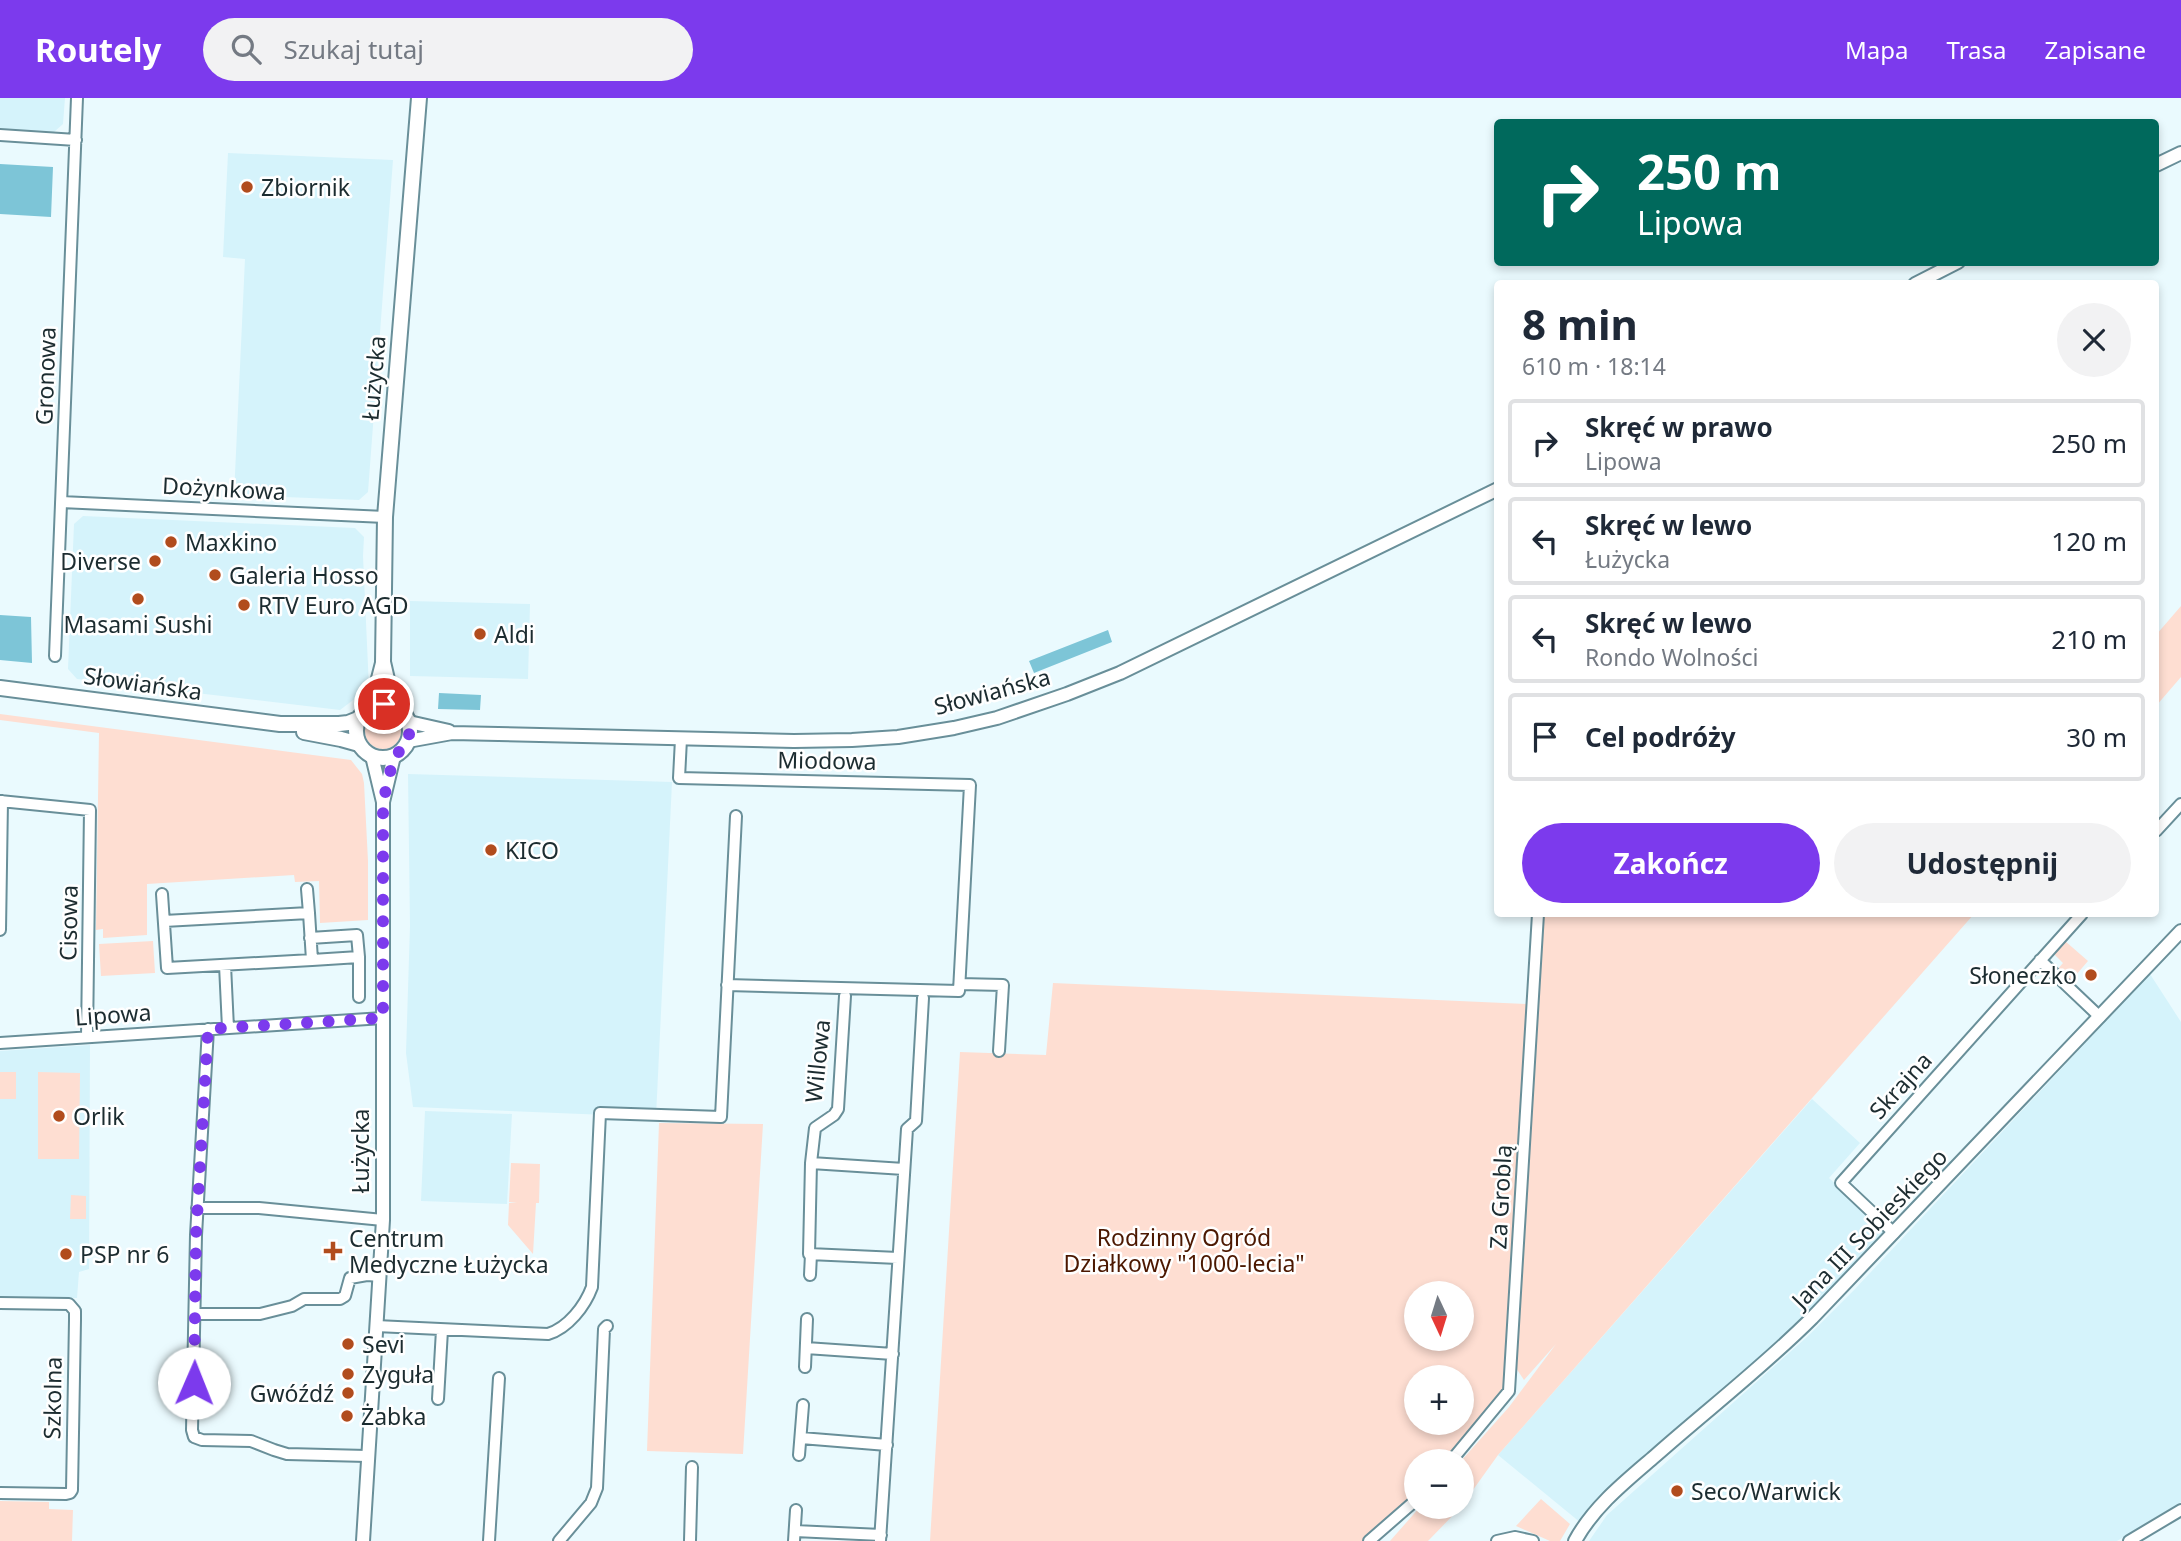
<!DOCTYPE html>
<html lang="pl">
<head>
<meta charset="utf-8">
<style>
  :root { --surface:#fff; --page:#f2f2f3; --text:#1f2937; --muted:#747a83; --line:#e0e1e3; --accent:#7c3aed }
  body { margin:0; font-family:"Noto Sans",sans-serif; background:var(--page); color:var(--text); height:100vh; display:flex; flex-direction:column; font-size:26px; white-space:nowrap }
  * { box-sizing:border-box; margin:0 }
  p { font-size:23px; color:var(--muted) }
  .icon { flex:none; width:38px; height:38px; fill:none; stroke:currentColor; stroke-width:2; stroke-linecap:round; stroke-linejoin:round }
  .map { position:relative; flex:1; overflow:hidden }
  .side { position:absolute; left:1494px; top:182px; width:665px; height:637px; display:flex; flex-direction:column; background:var(--surface); border-radius:7px; box-shadow:0 4px 10px #0003 }
  .side>* { flex:none }
  .top-card { position:absolute; left:1494px; top:21px; width:665px; height:147px; border-radius:7px; box-shadow:0 4px 10px #0003; background:#00695c; color:#fff; overflow:hidden }
  .needle { width:46px; rotate:176deg }
  .fabs { position:absolute; left:1404px; top:1183px; display:grid; gap:14px }
  .fabs a { display:grid; place-items:center; width:70px; height:70px; border-radius:50%; background:var(--surface); box-shadow:0 4px 10px #0003; font-size:35px }
  .pin { position:absolute; display:grid; place-items:center; width:60px; height:60px; color:#fff; margin:-30px; border:4px solid #fff; border-radius:50%; box-shadow:0 2px 7px #0007 }
  .me { position:absolute; width:77px; margin:-38px; rotate:1deg; stroke-linejoin:round; filter:drop-shadow(0 0 5px #0008) }
  .turn { display:flex; align-items:center; gap:24px; height:147px; padding:0 28px; font-size:32px }
  .turn .icon { width:91px; height:91px; stroke-width:2.5 }
  .turn b { display:block; font-size:49px; line-height:60px }
  .round { display:grid; place-items:center; flex:none; width:74px; height:74px; border-radius:37px; background:var(--page) }
  .head { display:flex; align-items:center; justify-content:space-between; height:119px; padding:0 28px }
  h1 { font-size:42px; font-weight:700; line-height:52px }
  .action { display:flex; gap:14px; margin-top:auto; padding:14px 28px }
  .action a { flex:1; height:80px; border-radius:42px; background:var(--accent); color:#fff; font-size:28px; font-weight:700; line-height:80px; text-align:center }
  .action a+a { background:var(--page); color:var(--text) }
  ul { padding:0; list-style:none }
  li { display:flex; align-items:center; gap:21px; height:88px; margin:0 14px 10px; padding:0 14px; border:4px solid var(--line); border-radius:7px }
  li div { flex:1 }
  li b { display:block; font-size:26px }
  li em { font-style:normal }
  header { display:flex; align-items:center; gap:42px; box-sizing:border-box; height:98px; padding:0 35px; background:var(--accent); color:#fff }
  header strong { font-size:33px }
  nav { display:flex; gap:38px; margin-inline-start:auto; font-size:24px }
  .search { width:490px; height:63px; background:var(--page); display:flex; align-items:center; gap:18px; box-sizing:border-box; padding:0 24px; border-radius:38px; color:var(--muted); font-size:26px }
  .map>svg:first-child { display:block }
  .built { fill:#d5f3fb }
  .green { fill:#feded2; fill-rule:evenodd }
  .water { fill:#7dc5d7 }
  .lines { fill:none; stroke-linecap:round; stroke-linejoin:round }
  .minor-casing { stroke:#698f99; stroke-width:14 }
  .tertiary-casing { stroke:#698f99; stroke-width:16 }
  .secondary-casing { stroke:#698f99; stroke-width:18 }
  .minor { stroke:#fff; stroke-width:10 }
  .tertiary { stroke:#fff; stroke-width:12 }
  .secondary { stroke:#fff; stroke-width:14 }
  .route { stroke:#7c3aed; stroke-width:12; stroke-dasharray:0 21.6 }
  .poi-dot { fill:#b14c1d; stroke:#fff; stroke-width:2.5 }
  .labels { text-anchor:middle; dominant-baseline:central; stroke-width:5; stroke-linejoin:round; paint-order:stroke }
  .poi-label { font-size:23px; fill:#1c2c30; stroke:#fff; text-anchor:start }
  .street-label { font-size:23px; fill:#1c2c30; stroke:#fff }
  .park-label { font-size:23px; fill:#4c1801; stroke:#fff }
</style>
</head>
<body>
<header>
<strong>Routely</strong>
<div class="search"><svg class="icon" aria-label="search" viewBox="0 0 24 24"><circle cx="10" cy="10" r="6"/><path d="M15 15l6 6"/></svg>Szukaj tutaj</div>
<nav><a>Mapa</a><a>Trasa</a><a>Zapisane</a></nav>
</header>
<div class="map">
<svg width="2181" height="1443" viewBox="0 0 2181 1443">
  <rect width="100%" height="100%" fill="#eafafe"/>
  <path class="built" d="M0,0H65L63,26L54,34L0,32Z
    M228,55L393,62L368,394L359,402L234,397L245,161L223,159Z
    M83,418L355,430L364,439L363,458L369,590L340,612L77,581L68,571L74,426Z
    M410,503L530,506L528,581L410,578Z
    M408,676L672,684L656,1019L413,1009L406,955L410,828Z
    M2150,876L2181,924V1404L2117,1443H1589L1607,1417L1807,1239L1855,1191Z
    M90,947L89,1171L79,1174L77,1200L0,1199V953Z
    M1812,1001L1860,1045L1829,1080L1896,1142L1801,1240L1709,1311L1581,1425L1498,1357Z
    M425,1013L512,1016L507,1106L421,1103Z"/>
  <path class="green" d="M2181,508V579L2156,608V537Z
    M365 633a18 18 0 1 1 36 0a18 18 0 1 1-36 0Z
    M0,616L351,662L362,676L364,685L368,763V822L320,825L319,783L295,784L294,777L147,786V837L103,840V831L96,832L99,635L0,622Z
    M1543,816H1974L1498,1357L1460,1410L1428,1443H1390L1420,1409H1461V1363L1509,1309L1556,1246L1524,1282L1516,1270Z
    M153,843L155,875L101,878L99,846Z
    M2065,843L2088,863L2070,884L2057,872L2063,865L2054,856Z
    M1053,885L1527,906L1504,1291L1475,1329L1444,1363H1416V1394L1385,1426L1363,1443H930L960,954L1046,957ZM1416,1195H1461V1241H1416ZM1416,1279H1461V1325H1416Z
    M0,974H16V1001H0Z
    M38,974L80,975L79,1061H38Z
    M659,1025L763,1026L743,1356L647,1353Z
    M511,1065L540,1066L539,1105H536L533,1156L508,1127L509,1105L517,1104H509Z
    M71,1097L86,1098V1121H70Z
    M1541,1401L1570,1426L1560,1443H1550L1516,1428Z
    M0,1403L49,1404V1411L73,1412L72,1443H0Z"/>
  <path class="water" d="M0,66L53,69L51,119L0,116Z
    M0,517L31,519L32,565L0,562Z
    M1108,532L1112,544L1034,575L1029,563Z
    M439,595L481,597L480,612L438,611Z"/>
  <g class="lines">
    <g class="minor-casing">
      <path id="minor" d="M0,37L76,42
        M61,404L385,419
        M55,558L77,0
        M681,641L679,680L970,687L959,893L727,887
        M0,703L90,712L87,939
        M2156,733L2181,706
        M307,791L309,815
        M162,796L167,870L312,862L309,815L164,823
        M0,832L2,703
        M310,840L357,837L359,859L312,862
        M359,859V899
        M2040,862L2100,919
        M225,867L228,930
        M960,886L1003,887L999,953
        M208,931L196,1137L192,1332L194,1339L202,1342L251,1343L274,1352L287,1356L367,1358
        M0,945L383,920
        M811,1065L815,1030L834,1017L838,1011L845,898
        M197,1110H259L383,1122
        M1894,1135L1841,1085L2082,816
        M898,1160L809,1156L811,1065L904,1071
        M810,1177L811,1156
        M0,1205L69,1206L75,1213V1222L72,1392L70,1395L66,1396L0,1395
        M195,1216H260L292,1208L304,1201H340L345,1198L350,1180L367,1177L380,1178
        M376,1228L548,1236C568,1230 585,1208 592,1189L600,1015L721,1019L736,718
        M806,1250L893,1256
        M805,1269L807,1221
        M438,1301L442,1232
        M801,1340L887,1347
        M799,1357L803,1307
        M1451,1363L1509,1293L1538,816
        M795,1433L881,1437
        M489,1443L499,1280
        M559,1443L591,1405L597,1390L604,1231L607,1228
        M690,1443L692,1369
        M794,1443L796,1412
        M880,1443L907,1031L916,1023L923,900
        M1369,1443L1416,1402
        M1497,1443L1515,1439L1533,1443
        M2129,1443L2181,1412"/>
    </g>
    <g class="tertiary-casing">
      <path id="tertiary" d="M2156,67L2181,55
        M1915,186L1958,164
        M409,624L449,633
        M408,643L452,635L794,643L852,642L898,639L954,630L997,620L1067,596L1120,575L1498,391
        M383,704L394,658
        M363,1443L383,1122V704L372,658
        M1575,1443C1594,1408 1626,1383 1655,1358C1707,1312 1763,1269 1812,1220L2181,833"/>
    </g>
    <g class="secondary-casing">
      <path id="secondary" d="M0,590L280,626H339L348,625L358,621
        M356 633a27 27 0 1 1 54 0a27 27 0 1 1-54 0Z
        M372,608L383,565
        M396,609L391,599L383,564L385,419L419,0
        M304,634L341,641L359,646"/>
    </g>
    <use href="#minor" class="minor"/>
    <use href="#tertiary" class="tertiary"/>
    <use href="#secondary" class="secondary"/>
  </g>
  <g class="lines">
    <path class="route" d="M194,1285L196,1137L208,931L383,920V704L394,658L405,649L408,643L410,630L409,624L401,613L384,606"/>
  </g>
  <g class="poi-dot">
    <circle cx="247" cy="89" r="7"/>
    <circle cx="171" cy="444" r="7"/>
    <circle cx="155" cy="463" r="7"/>
    <circle cx="215" cy="477" r="7"/>
    <circle cx="138" cy="501" r="7"/>
    <circle cx="244" cy="507" r="7"/>
    <circle cx="480" cy="536" r="7"/>
    <circle cx="491" cy="752" r="7"/>
    <circle cx="2091" cy="877" r="7"/>
    <circle cx="59" cy="1018" r="7"/>
    <path d="M329.5 1142.5h7v7h7v7h-7v7h-7v-7h-7v-7h7z"/>
    <circle cx="66" cy="1156" r="7"/>
    <circle cx="348" cy="1246" r="7"/>
    <circle cx="348" cy="1276" r="7"/>
    <circle cx="348" cy="1295" r="7"/>
    <circle cx="347" cy="1318" r="7"/>
    <circle cx="1677" cy="1393" r="7"/>
  </g>
  <g class="labels">
    <g class="poi-label">
      <text x="261" y="89">Zbiornik</text>
      <text x="185" y="444">Maxkino</text>
      <text x="141" y="463" text-anchor="end">Diverse</text>
      <text x="229" y="477">Galeria Hosso</text>
      <text x="258" y="507">RTV Euro AGD</text>
      <text x="138" y="526" text-anchor="middle">Masami Sushi</text>
      <text x="494" y="536">Aldi</text>
      <text x="505" y="752">KICO</text>
      <text x="2077" y="877" text-anchor="end">Słoneczko</text>
      <text x="73" y="1018">Orlik</text>
      <text x="349" y="1140">Centrum<tspan x="349" dy="26">Medyczne Łużycka</tspan></text>
      <text x="80" y="1156">PSP nr 6</text>
      <text x="362" y="1246">Sevi</text>
      <text x="362" y="1276">Zyguła</text>
      <text x="334" y="1295" text-anchor="end">Gwóźdź</text>
      <text x="361" y="1318">Żabka</text>
      <text x="1691" y="1393">Seco/Warwick</text>
    </g>
    <g class="street-label">
      <text transform="translate(45 278) rotate(-88)">Gronowa</text>
      <text transform="translate(373 280) rotate(-85)">Łużycka</text>
      <text transform="translate(224 390) rotate(3)">Dożynkowa</text>
      <text transform="translate(143 585) rotate(8)">Słowiańska</text>
      <text transform="translate(992 593) rotate(-15)">Słowiańska</text>
      <text transform="translate(827 662) rotate(1)">Miodowa</text>
      <text transform="translate(68 825) rotate(-89)">Cisowa</text>
      <text transform="translate(113 916) rotate(-4)">Lipowa</text>
      <text transform="translate(817 963) rotate(-84)">Willowa</text>
      <text transform="translate(1900 987) rotate(-48)">Skrajna</text>
      <text transform="translate(360 1053) rotate(-90)">Łużycka</text>
      <text transform="translate(1500 1099) rotate(-87)">Za Groblą</text>
      <text transform="translate(1869 1130) rotate(-46)">Jana III Sobieskiego</text>
      <text transform="translate(52 1300) rotate(-89)">Szkolna</text>
    </g>
    <g class="park-label">
      <text x="1184" y="1139">Rodzinny Ogród<tspan x="1184" dy="26">Działkowy "1000-lecia"</tspan></text>
    </g>
  </g>
</svg>
<div class="fabs">
<a><svg class="needle" viewBox="-14 -14 28 28"><path d="M0-13l5 13h-10z" fill="#e53935"/><path d="M0 13l5-13h-10z" fill="#747a83"/></svg></a>
<a>+</a>
<a>−</a>
</div>
<div class="pin" style="left:384px;top:606px;background:#d93025"><svg class="icon" aria-label="arrive" viewBox="0 0 24 24"><path d="M6 21V4h12l-3 4 3 4H6"/></svg></div>
<svg class="me" style="left:194px;top:1285px" viewBox="-20 -20 40 40"><circle r="19" fill="#fff"/><path d="M0-13L10 11 0 6-10 11z" fill="#7c3aed"/></svg>
<div class="top-card">
<div class="turn"><svg class="icon" aria-label="right" viewBox="0 0 24 24"><path d="M7 20v-9h11M14 6l5 5-5 5"/></svg><div><b>250 m</b>Lipowa</div></div>
</div>
<section class="side">
<div class="head"><div><h1>8 min</h1><p>610 m · 18:14</p></div><a class="round"><svg class="icon" aria-label="close" viewBox="0 0 24 24"><path d="M6 6l12 12M18 6L6 18"/></svg></a></div>
<ul>
<li><svg class="icon" aria-label="right" viewBox="0 0 24 24"><path d="M7 20v-9h11M14 6l5 5-5 5"/></svg><div><b>Skręć w prawo</b><p>Lipowa</p></div><em>250 m</em></li>
<li><svg class="icon" aria-label="left" viewBox="0 0 24 24"><path d="M17 20v-9H6M10 6l-5 5 5 5"/></svg><div><b>Skręć w lewo</b><p>Łużycka</p></div><em>120 m</em></li>
<li><svg class="icon" aria-label="left" viewBox="0 0 24 24"><path d="M17 20v-9H6M10 6l-5 5 5 5"/></svg><div><b>Skręć w lewo</b><p>Rondo Wolności</p></div><em>210 m</em></li>
<li><svg class="icon" aria-label="arrive" viewBox="0 0 24 24"><path d="M6 21V4h12l-3 4 3 4H6"/></svg><div><b>Cel podróży</b></div><em>30 m</em></li>
</ul>
<div class="action"><a>Zakończ</a><a>Udostępnij</a></div>
</section>
</div>
</body>
</html>
